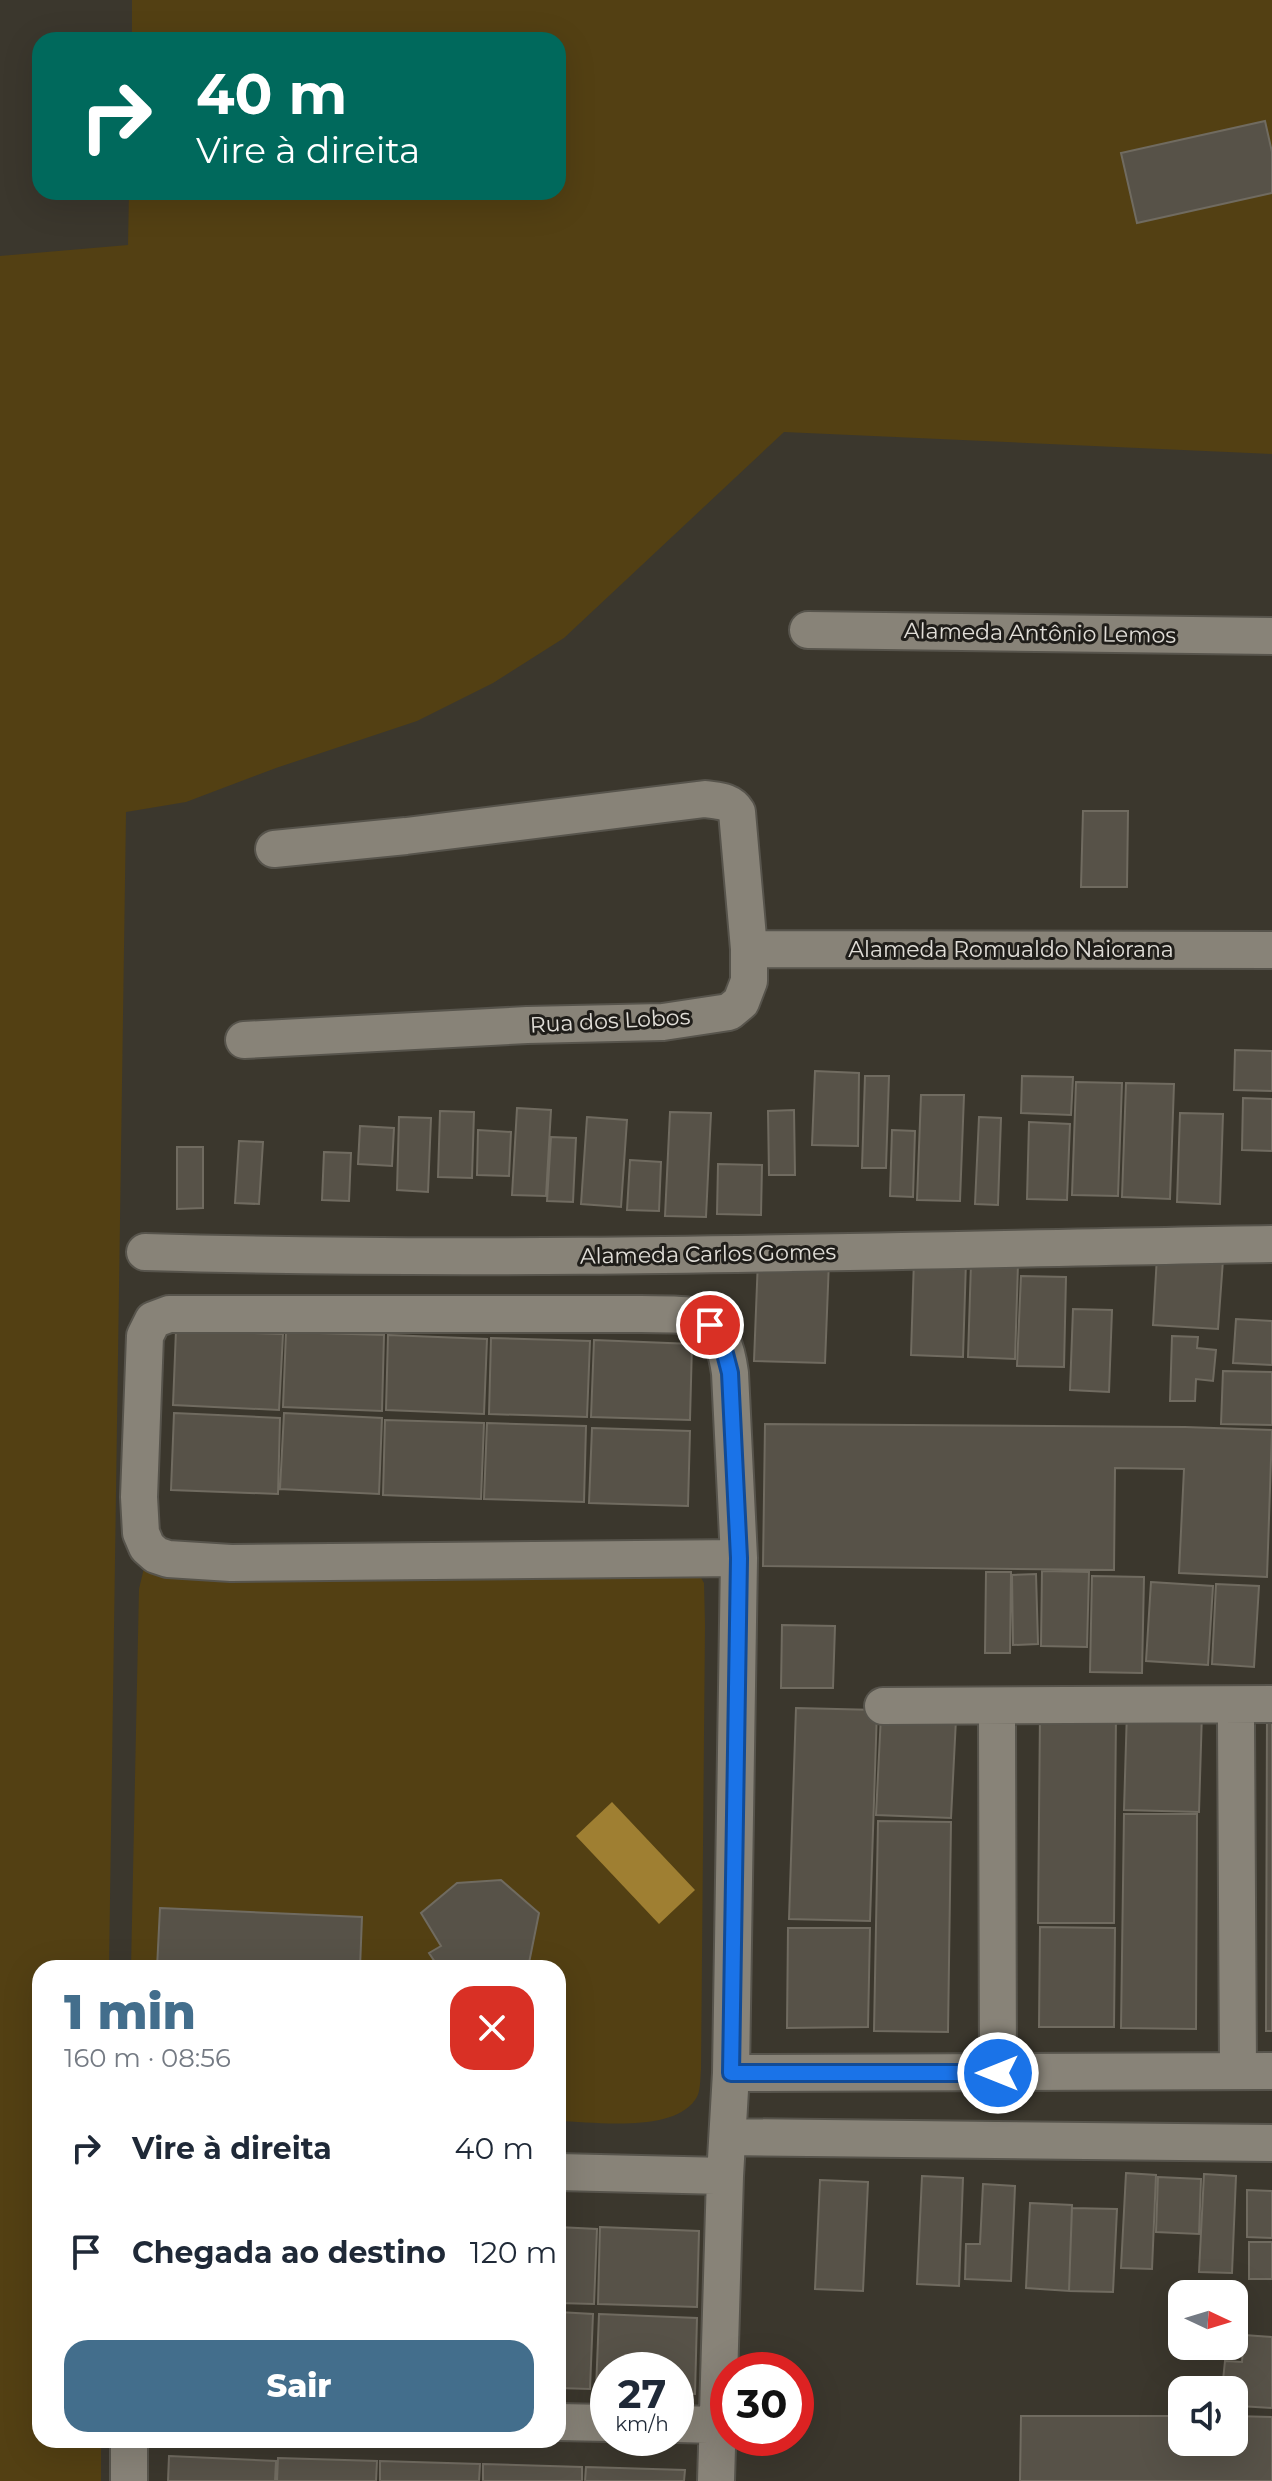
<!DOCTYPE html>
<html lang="pt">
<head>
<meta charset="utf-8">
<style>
  :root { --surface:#fff; --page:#f2f2f3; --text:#1f2937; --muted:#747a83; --accent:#436e8c }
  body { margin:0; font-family:Montserrat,sans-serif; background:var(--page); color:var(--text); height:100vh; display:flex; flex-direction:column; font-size:30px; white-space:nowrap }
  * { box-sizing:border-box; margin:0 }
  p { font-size:26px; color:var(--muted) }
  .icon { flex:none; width:44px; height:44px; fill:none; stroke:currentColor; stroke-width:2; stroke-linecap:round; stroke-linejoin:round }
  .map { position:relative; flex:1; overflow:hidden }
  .panel { position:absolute; left:32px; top:1960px; width:534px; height:488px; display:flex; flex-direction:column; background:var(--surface); border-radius:24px; box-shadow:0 8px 32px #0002 }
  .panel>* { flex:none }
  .guide { position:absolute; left:32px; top:32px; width:534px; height:168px; border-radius:24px; box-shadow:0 8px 32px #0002; background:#00695c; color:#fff; overflow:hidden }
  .needle { width:52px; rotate:94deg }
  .controls { position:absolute; left:1168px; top:2280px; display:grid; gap:16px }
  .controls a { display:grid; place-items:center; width:80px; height:80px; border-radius:16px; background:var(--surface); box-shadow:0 8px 32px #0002; font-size:40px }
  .speed { position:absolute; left:590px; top:2352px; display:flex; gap:16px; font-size:40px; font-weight:700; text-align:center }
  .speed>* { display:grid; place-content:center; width:104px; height:104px; border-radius:50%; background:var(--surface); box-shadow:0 8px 32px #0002; line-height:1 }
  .speed small { font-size:20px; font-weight:400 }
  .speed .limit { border:12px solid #d22; background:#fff; color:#111 }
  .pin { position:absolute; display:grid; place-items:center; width:68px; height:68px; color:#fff; margin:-34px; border:4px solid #fff; border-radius:50%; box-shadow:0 2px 8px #0007 }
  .me { position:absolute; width:88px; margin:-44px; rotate:270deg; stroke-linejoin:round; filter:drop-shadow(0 0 6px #0008) }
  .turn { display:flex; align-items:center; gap:28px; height:168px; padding:0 32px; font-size:36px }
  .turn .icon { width:104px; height:104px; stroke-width:2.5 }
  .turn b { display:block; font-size:56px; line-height:68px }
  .round { display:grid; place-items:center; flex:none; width:84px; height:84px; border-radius:24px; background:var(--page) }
  .head { display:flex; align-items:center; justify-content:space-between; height:136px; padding:0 32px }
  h1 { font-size:48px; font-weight:800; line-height:60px; color:var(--accent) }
  .cta { display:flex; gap:16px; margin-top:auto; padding:16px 32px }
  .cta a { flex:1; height:92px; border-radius:24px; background:var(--accent); color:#fff; font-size:32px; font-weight:800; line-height:92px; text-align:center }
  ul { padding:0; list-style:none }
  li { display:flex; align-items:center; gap:24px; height:104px; padding:0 32px }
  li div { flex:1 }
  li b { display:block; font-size:30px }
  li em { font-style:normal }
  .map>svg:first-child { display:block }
  .green { fill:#534013 }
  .water { fill:#9f7f32 }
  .building { fill:#575248; stroke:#706b60; stroke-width:2 }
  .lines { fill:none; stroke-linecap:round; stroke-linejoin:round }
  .minor-casing { stroke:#57544c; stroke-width:40 }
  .minor { stroke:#888378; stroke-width:36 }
  .route-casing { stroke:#114b97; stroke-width:20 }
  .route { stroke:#1a73e8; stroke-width:14 }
  .labels { text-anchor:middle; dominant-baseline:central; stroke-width:6; stroke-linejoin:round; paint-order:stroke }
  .street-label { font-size:22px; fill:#e1ded8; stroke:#201e1a }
</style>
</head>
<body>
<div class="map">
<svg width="1272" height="2481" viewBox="0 0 1272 2481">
  <rect width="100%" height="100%" fill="#3b372d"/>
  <path class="green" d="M132,0H1272V454L784,432L564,638L493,683L417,721L276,768L186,802L126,812L109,1968H40V2440H101V2481H0V256L128,245L129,192H558V40H132Z
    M164,1551L695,1567L704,1583L705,1625L701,2070C700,2079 701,2093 695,2100C672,2133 595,2122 558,2121V1968H131L139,1589L144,1568Z"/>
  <path class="water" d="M612,1802L695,1890L659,1924L576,1836Z"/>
  <path class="building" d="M1265,121L1272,152V193L1137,223L1121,153Z
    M1083,811H1128L1127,887H1081Z
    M1235,1050L1272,1051V1091L1234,1090Z
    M815,1071L859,1073L858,1146L812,1145Z
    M865,1076H889L886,1168H862Z
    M1022,1076L1073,1077L1071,1115L1021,1113Z
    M1076,1082L1122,1083L1118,1196L1072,1195Z
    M1126,1083L1174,1084L1170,1199L1122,1197Z
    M921,1095H964L960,1201L917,1200Z
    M1243,1098L1272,1099V1151L1242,1150Z
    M517,1108L551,1110L546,1196L512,1195Z
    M794,1110L795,1175H769L768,1111Z
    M440,1111L474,1112L472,1178L438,1177Z
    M670,1112L711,1113L706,1217L665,1216Z
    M1180,1113L1223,1114L1220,1204L1177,1202Z
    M399,1117L431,1118L428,1192L397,1190Z
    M587,1117L627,1120L621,1207L581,1204Z
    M979,1117L1001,1118L998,1205L975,1204Z
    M1029,1122L1070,1124L1067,1200L1027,1199Z
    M360,1126L394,1128L392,1166L358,1164Z
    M478,1130L511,1132L509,1176L477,1175Z
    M892,1130L915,1131L913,1197L890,1196Z
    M551,1137L576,1138L573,1202L547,1201Z
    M239,1141L263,1142L259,1204L235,1203Z
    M177,1147H203V1208L177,1209Z
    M324,1152L351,1153L349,1201L322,1200Z
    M630,1160L661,1162L659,1211L627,1210Z
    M718,1164L762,1165L761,1215L717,1214Z
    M1157,1256L1223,1260L1218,1329L1153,1325Z
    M758,1259L829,1261L825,1363L754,1361Z
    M914,1259L966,1261L963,1357L911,1355Z
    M971,1263L1018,1264L1015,1359L968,1357Z
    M1021,1276L1066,1277L1064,1367L1017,1366Z
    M1073,1309L1112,1310L1109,1392L1070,1390Z
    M1236,1319L1272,1321V1365L1233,1363Z
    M176,1330L283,1334L279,1410L173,1405Z
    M286,1332L384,1335L382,1411L283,1407Z
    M388,1335L487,1339L484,1414L386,1410Z
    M1172,1336L1198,1337L1197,1348L1216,1350L1213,1381L1196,1379L1195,1401H1170Z
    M491,1338L590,1341L587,1417L489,1414Z
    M594,1340L692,1344L690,1420L591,1417Z
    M1223,1371L1272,1372V1425L1221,1424Z
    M174,1413L280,1418L278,1494L171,1490Z
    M284,1413L382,1418L379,1494L280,1489Z
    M385,1420L484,1423L481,1499L383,1495Z
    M487,1423L586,1426L584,1502L484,1499Z
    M765,1424L1185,1427L1272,1430L1267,1577L1179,1573L1184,1469L1115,1468L1114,1570L763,1566Z
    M592,1428L690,1431L688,1506L589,1503Z
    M1042,1571L1089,1572L1087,1647L1041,1646Z
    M986,1572H1011L1010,1653H985Z
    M1036,1574L1038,1644L1013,1645L1012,1575Z
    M1092,1576L1144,1577L1142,1673L1090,1672Z
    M1151,1582L1213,1586L1208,1665L1146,1661Z
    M1216,1584L1259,1586L1254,1667L1212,1664Z
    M782,1625L835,1626L833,1688H781Z
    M796,1708L877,1710L870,1921L789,1919Z
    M1267,1709H1272V2031H1266Z
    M1127,1710L1202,1712L1199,1812L1124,1810Z
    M1040,1713L1116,1714L1114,1923H1038Z
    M881,1715L956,1719L951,1818L876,1815Z
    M1124,1814H1197L1196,2029L1121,2028Z
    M878,1821L951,1822L948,2032L874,2031Z
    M501,1880L539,1913L528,1968H439L429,1953L441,1946L421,1913L457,1883Z
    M160,1908L362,1917L360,1968H157Z
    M1040,1927L1115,1928L1114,2027H1039Z
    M788,1928H870L868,2027L787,2028Z
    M1126,2173L1156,2175L1152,2269L1121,2268Z
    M1204,2174L1236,2176L1232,2273L1199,2272Z
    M922,2176L963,2178L959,2286L917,2284Z
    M1158,2177L1201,2179L1199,2234L1156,2232Z
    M820,2180L868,2182L863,2291L815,2289Z
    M983,2184L1015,2186L1011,2281L965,2279L966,2244H980Z
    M1247,2190L1272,2191V2238L1247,2237Z
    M1030,2203L1072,2205L1069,2291L1026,2288Z
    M1072,2208L1117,2209L1113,2292L1069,2291Z
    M558,2227L597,2229L594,2304L558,2303Z
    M600,2227L699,2231L697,2307L598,2304Z
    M1249,2242H1272V2279H1249Z
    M558,2312L593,2314L590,2389L558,2388Z
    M599,2314L697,2318L695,2394L676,2393V2370H608V2391L596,2390Z
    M1244,2335L1272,2337V2408L1239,2406L1234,2403V2390H1222L1225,2361L1242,2362Z
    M1021,2416H1182V2442H1234V2416L1272,2417V2481H1020Z
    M169,2456L276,2461L275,2481H168Z
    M278,2458L377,2461L376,2481H277Z
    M380,2461L480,2464L479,2481H380Z
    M483,2464L582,2467V2481H483Z
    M586,2467L685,2470L684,2481H585Z"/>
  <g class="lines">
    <g class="minor-casing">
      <path id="minor" d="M808,630L1272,636
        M749,949L1272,950
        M244,1040L527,1025L663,1022L729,1012L741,1002L749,981V949L737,812C730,800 717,801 705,799L406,836L274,849
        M145,1252C521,1263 896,1250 1272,1244
        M883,1706L1272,1704
        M997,1721L998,2073
        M1236,1722L1238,2071
        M731,2073L1272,2071
        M728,2137L1272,2143
        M558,2172L725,2176
        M558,2422L608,2423
        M676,2424L718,2425
        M129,2481V2440
        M716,2481L725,2176L731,2073L739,1558L730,1373C721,1308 694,1315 641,1314H169L153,1320L145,1336L139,1497L141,1533L147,1547L156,1555L168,1559L231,1563L739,1558"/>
    </g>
    <use href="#minor" class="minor"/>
  </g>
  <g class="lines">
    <g class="route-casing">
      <path id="route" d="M710,1325L721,1338L730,1373L739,1558L731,2073H998"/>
    </g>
    <use href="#route" class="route"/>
  </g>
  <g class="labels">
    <g class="street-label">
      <text transform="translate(1040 633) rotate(1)">Alameda Antônio Lemos</text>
      <text x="1011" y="949">Alameda Romualdo Naiorana</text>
      <text transform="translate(610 1021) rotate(-3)">Rua dos Lobos</text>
      <text transform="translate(708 1254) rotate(-1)">Alameda Carlos Gomes</text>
    </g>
  </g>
</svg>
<div class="controls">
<a><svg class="needle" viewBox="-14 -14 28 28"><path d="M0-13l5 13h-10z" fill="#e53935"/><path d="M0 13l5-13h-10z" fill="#747a83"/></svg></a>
<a><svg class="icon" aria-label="sound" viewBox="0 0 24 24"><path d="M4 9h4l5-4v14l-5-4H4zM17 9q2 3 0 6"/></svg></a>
</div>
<div class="speed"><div>27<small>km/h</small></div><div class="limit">30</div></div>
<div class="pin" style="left:710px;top:1325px;background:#d93025"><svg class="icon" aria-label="arrive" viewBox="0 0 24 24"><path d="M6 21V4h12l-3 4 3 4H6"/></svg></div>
<svg class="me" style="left:998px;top:2073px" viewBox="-20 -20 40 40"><circle r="17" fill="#1a73e8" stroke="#fff" stroke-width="3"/><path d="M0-11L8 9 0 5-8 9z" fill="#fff"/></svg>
<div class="guide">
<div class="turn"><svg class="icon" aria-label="right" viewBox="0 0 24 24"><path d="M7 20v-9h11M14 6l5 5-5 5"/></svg><div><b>40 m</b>Vire à direita</div></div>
</div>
<section class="panel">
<div class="head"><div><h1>1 min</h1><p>160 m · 08:56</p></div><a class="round" style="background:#d93025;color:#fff"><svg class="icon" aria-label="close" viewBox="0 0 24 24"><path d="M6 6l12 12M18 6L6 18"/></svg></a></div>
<ul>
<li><svg class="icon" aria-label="right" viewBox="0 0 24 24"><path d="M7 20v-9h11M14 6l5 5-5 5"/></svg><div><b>Vire à direita</b></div><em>40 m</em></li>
<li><svg class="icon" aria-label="arrive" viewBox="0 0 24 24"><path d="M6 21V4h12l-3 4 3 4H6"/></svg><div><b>Chegada ao destino</b></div><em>120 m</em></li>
</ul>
<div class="cta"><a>Sair</a></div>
</section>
</div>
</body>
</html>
